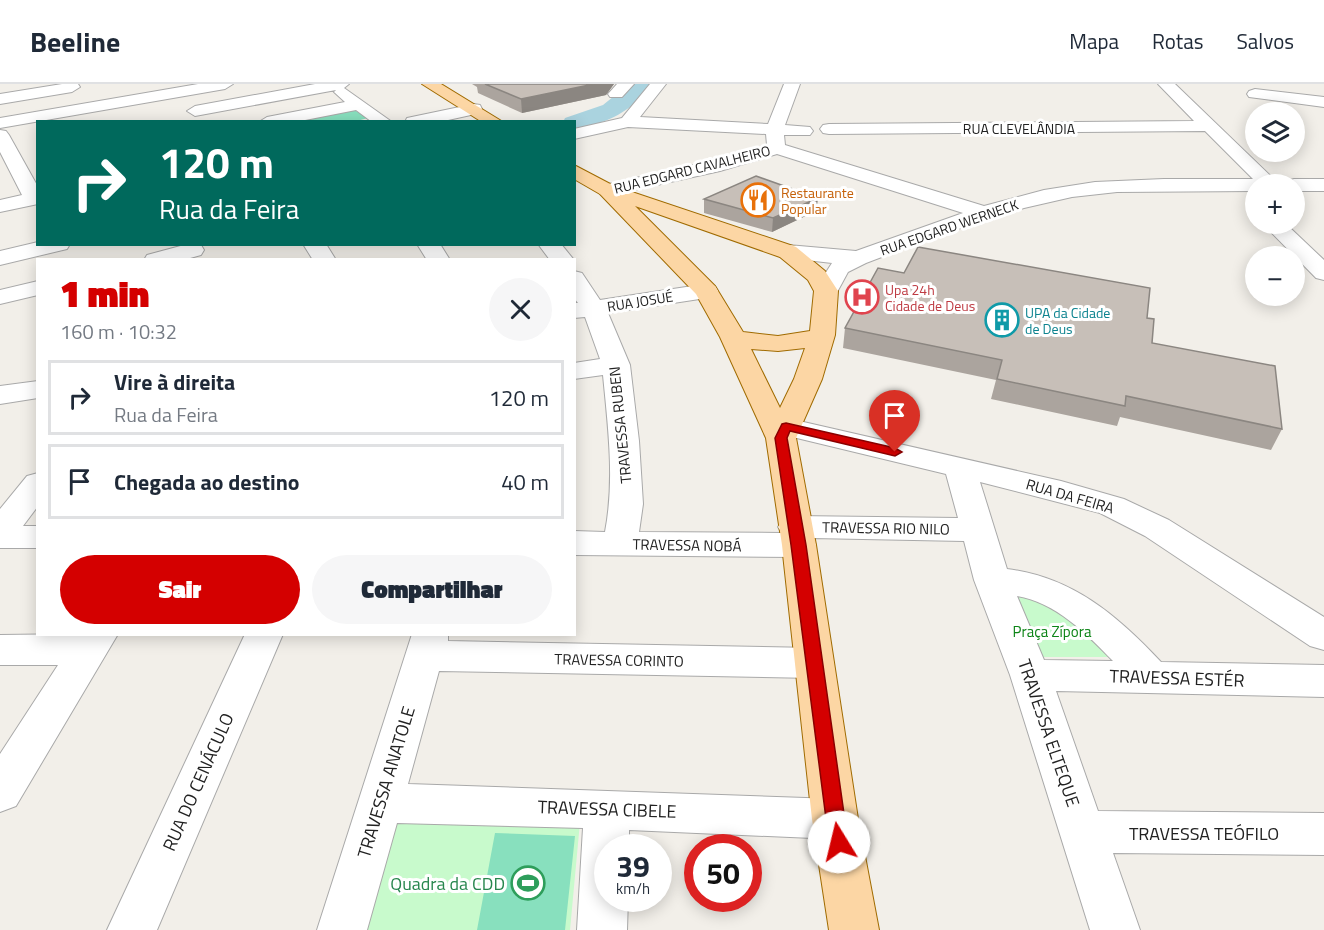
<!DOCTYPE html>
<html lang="pt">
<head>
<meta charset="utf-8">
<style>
  :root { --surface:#fff; --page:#f6f6f7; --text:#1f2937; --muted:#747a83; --line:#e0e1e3; --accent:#d40000 }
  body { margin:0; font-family:"Titillium Web",sans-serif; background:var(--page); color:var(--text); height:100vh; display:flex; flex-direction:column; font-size:22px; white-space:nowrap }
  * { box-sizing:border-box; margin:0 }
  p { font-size:20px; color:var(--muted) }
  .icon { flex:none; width:33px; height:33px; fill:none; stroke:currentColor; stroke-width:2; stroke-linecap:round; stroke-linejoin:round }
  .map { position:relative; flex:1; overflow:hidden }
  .sheet { position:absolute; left:36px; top:174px; width:540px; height:378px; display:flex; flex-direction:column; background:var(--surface); border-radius:0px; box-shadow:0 3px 15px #0003 }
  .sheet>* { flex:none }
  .top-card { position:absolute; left:36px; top:36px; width:540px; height:126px; border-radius:0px; box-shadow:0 3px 15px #0003; background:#00695c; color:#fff; overflow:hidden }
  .controls { position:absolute; left:1245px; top:18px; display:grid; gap:12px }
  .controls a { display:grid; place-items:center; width:60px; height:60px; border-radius:50%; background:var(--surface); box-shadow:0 3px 15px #0003; font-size:30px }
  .speed { position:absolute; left:594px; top:750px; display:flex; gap:12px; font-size:30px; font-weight:700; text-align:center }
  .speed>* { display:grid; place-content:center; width:78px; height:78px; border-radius:50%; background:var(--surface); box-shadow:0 3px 15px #0003; line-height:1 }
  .speed small { font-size:15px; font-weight:400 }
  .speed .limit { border:9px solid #d22; background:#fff; color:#111 }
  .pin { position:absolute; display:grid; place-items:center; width:51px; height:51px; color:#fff; margin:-62px -26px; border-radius:50% 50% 50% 0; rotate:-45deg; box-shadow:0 0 6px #0007 }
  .pin .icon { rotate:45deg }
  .me { position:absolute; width:66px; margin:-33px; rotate:351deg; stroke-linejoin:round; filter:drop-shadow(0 0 4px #0008) }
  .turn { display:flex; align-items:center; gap:21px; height:126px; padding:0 24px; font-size:27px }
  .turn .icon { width:78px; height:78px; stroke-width:2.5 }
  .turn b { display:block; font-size:42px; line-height:51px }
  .round { display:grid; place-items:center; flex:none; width:63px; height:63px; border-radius:32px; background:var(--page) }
  .headline { display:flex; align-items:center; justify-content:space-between; height:102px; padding:0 24px }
  h1 { font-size:36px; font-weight:800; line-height:45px; color:var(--accent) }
  .action { display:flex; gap:12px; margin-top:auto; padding:12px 24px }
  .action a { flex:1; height:69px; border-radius:36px; background:var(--accent); color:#fff; font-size:24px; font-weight:800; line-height:69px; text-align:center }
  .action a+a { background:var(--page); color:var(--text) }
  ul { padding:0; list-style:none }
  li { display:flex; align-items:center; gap:18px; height:75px; margin:0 12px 9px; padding:0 12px; border:3px solid var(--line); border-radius:0px }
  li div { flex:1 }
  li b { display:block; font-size:22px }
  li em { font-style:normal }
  header { display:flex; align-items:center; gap:36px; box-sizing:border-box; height:84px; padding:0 30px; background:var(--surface); border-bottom:2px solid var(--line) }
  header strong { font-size:28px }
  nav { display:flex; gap:33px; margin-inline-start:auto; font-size:21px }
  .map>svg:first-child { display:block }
  .park { fill:#c8facc }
  .pitch { fill:#88e0be }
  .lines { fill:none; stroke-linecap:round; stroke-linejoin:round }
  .river { fill:#aad3df; fill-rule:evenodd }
  .minor-casing { stroke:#a9a9a9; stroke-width:2 }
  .major-casing { stroke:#a06b00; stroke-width:2 }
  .minor { fill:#fff; fill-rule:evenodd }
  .major { fill:#fcd6a4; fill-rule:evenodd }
  .wall { fill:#aba49e }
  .shaded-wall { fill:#8b8681 }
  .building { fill:#c7bfb8; stroke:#8b8681; stroke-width:1.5 }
  .route { fill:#d40000; stroke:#8a0000; stroke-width:1.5 }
  .labels { text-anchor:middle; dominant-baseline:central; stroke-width:6; stroke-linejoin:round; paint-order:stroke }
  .far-street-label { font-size:14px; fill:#222; stroke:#fff }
  .far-food-label { font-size:14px; fill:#c56008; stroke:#fff; text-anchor:start }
  .far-health-label { font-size:14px; fill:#be3a42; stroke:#fff; text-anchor:start }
  .far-culture-label { font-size:14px; fill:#0d838f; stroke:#fff; text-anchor:start }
  .street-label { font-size:15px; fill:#222; stroke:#fff }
  .park-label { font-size:15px; fill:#0c8416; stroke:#fff }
  .near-street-label { font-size:18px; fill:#222; stroke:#fff }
  .near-leisure-label { font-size:18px; fill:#27864d; stroke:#fff; text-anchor:end }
</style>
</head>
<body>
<header>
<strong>Beeline</strong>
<nav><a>Mapa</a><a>Rotas</a><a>Salvos</a></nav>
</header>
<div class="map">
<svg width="1324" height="846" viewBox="0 0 1324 846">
  <rect width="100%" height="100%" fill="#f2efe9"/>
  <path class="park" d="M1010,505L1036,511L1124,573H1033Z
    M391,728L580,738L570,846H355Z"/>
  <path class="pitch" d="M353,25L368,34L353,38H292Z
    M495,749L575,752L565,846H477Z"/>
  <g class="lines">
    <path class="river" d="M629,0H652C632,28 607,39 574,46V38H563L565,34L603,21Z"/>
    <g class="minor-casing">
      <path id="minor" d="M62,0H78L80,3L72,8L0,20V10Z
        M198,0H233L225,5L0,44V34Z
        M315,0H349L344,4L392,38H372L356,26L295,38H259L267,33L345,18L334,8L336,6L195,32L187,27L195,22Z
        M617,0H634L622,13H610L608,10Z
        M650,0H666L640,33L768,40L784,0H800L785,41L810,43L813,47L810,51H784L785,61L984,122L1044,106L1095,98L1164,95H1253L1205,47L829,50L823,49L820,45L823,41L829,40L1194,37L1158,0H1175L1279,100H1256V107L1117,108L1072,113L1024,124L945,149L866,179L848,188L835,212L826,214L817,212L814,207L832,179L780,173L777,168L780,163L788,161L856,167L963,129L777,70L720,87L607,112L600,110L597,106L600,102L716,76L767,61L766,50L628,43L574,55V45L622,34Z
        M1255,5L1324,13V23L1249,13L1247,10L1249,7Z
        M474,20L480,21L482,25L480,29L439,38H405L407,34Z
        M0,46L6,47L9,51L38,103V120L0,128V116L22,111L0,68Z
        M1294,95H1324V107H1294V100H1284L1287,97Z
        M1263,140H1286L1324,176V196L1316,194Z
        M38,158V160H70L67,165L0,181V167Z
        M188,160L201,161L204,166L201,171L183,176H144L147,171Z
        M303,160H326L336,176H313Z
        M417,160H440L450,176H427Z
        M538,160H561L574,176H550Z
        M574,187L582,189L600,216L706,200L715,202L718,207L715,212L706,214L608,229L630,281L639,357L643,420L639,448L782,449L778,443L783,435L795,432L958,434L946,390L776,349L771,343L776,337L786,334L1061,397L1124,415L1169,436L1324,533V566L1310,562L1145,452L1100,429L980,398L1007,485C1072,493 1117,531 1161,578L1324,581V613L1056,607L1098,727L1324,729V771L1113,769L1140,846H1090L1010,591L974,496L964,457L812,454L816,461L811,469L799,473L574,471V447L605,448C615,396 608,343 603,291L574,295V279L600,275L585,233L574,234V219H578L574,214ZM1017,512C1055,518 1087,550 1113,577L1044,576Z
        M38,197V211L0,220V206Z
        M38,297V314L0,320V302Z
        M38,389V422L23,442H38V464H0V425L27,392Z
        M79,550H118L16,722L0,728V670L58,581H0V551Z
        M245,550H283L157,846H107Z
        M412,550H448V557L814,564L828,568L834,579L828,590L814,594L439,587L408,700L835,715L851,721L858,735L851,749L835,755L629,746V764H608V814H628L627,846H577L583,744L397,739L367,846H317Z"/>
    </g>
    <g class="major-casing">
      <path id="major" d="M422,0H441L503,38H482Z
        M574,81L614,102L796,163L825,187L838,207L835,251L822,295L796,354L816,461L858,735L879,846H829L812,735L782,461L766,354L720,253L696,210L600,110L574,95ZM635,122L780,173L808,196L814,207L810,247L778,252L743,248L715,202ZM805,264L794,295L780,324L751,265L778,267Z"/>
    </g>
    <use href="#minor" class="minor"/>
    <use href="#major" class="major"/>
  </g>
  <path class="wall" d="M472,0H614L606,11L522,29L478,9L477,3Z
    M818,114L816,127L772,148L704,129V115Z
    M1147,234L1152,259L1282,345L1271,366L1120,333L1117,342L991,315L996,296L843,264L845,244Z"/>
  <path class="shaded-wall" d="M594,0H614L606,11L522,29L521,15Z
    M818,114L816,127L772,148L773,134Z"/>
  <path class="building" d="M485,0H594L521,15Z
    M756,92L818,114L773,134L704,115Z
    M918,163L1150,204L1147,234L1154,235L1152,259L1275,282L1282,345L1126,312L1125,322L997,295L1002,276L845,244L878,184L904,189Z"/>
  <path class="route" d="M786,339L895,364L902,368L895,372L790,347L787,354L806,461L848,758L846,764L839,766L832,764L829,758L791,461L775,354L782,340Z"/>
  <defs>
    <g id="restaurant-ring" transform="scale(1.725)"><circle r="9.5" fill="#fff" stroke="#e8710a" stroke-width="1.5"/><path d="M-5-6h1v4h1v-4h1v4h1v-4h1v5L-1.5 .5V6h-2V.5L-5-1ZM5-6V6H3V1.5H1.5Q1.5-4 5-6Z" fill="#e8710a"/></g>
    <g id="hospital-ring" transform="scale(1.725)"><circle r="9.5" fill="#fff" stroke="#e0444e" stroke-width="1.5"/><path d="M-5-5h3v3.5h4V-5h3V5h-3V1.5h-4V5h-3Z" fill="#e0444e"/></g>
    <g id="building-ring" transform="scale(1.725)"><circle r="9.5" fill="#fff" stroke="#0f9aa8" stroke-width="1.5"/><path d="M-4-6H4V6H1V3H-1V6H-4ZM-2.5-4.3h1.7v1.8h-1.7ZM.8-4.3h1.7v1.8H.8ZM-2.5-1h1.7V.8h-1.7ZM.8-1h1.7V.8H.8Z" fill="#0f9aa8"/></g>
    <g id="stadium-ring" transform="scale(1.725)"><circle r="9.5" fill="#fff" stroke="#2e9e5b" stroke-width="1.5"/><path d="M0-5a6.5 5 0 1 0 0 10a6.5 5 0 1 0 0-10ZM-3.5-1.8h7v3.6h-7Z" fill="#2e9e5b"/></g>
  </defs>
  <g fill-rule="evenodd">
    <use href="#restaurant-ring" x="758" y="116"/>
    <use href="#hospital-ring" x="862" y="213"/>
    <use href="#building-ring" x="1002" y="236"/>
    <use href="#stadium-ring" x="528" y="799"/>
  </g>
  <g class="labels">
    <g class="far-street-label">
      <text x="1019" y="44">RUA CLEVELÂNDIA</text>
      <text transform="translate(692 85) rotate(-14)">RUA EDGARD CAVALHEIRO</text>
      <text transform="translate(949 143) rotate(-19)">RUA EDGARD WERNECK</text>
      <text transform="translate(640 217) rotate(-9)">RUA JOSUÉ</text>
    </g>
    <g class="far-food-label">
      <text x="781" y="108">Restaurante<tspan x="781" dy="16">Popular</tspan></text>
    </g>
    <g class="far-health-label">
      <text x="885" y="205">Upa 24h<tspan x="885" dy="16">Cidade de Deus</tspan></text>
    </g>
    <g class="far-culture-label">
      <text x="1025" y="228">UPA da Cidade<tspan x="1025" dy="16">de Deus</tspan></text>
    </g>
    <g class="street-label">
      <text transform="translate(620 341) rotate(-96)">TRAVESSA RUBEN</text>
      <text transform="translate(1070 412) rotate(16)">RUA DA FEIRA</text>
      <text transform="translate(886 444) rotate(1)">TRAVESSA RIO NILO</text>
      <text transform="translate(687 461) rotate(1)">TRAVESSA NOBÁ</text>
      <text transform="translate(619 576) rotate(1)">TRAVESSA CORINTO</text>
    </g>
    <g class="park-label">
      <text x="1052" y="547">Praça Zípora</text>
    </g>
    <g class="near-street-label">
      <text transform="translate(1177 594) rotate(2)">TRAVESSA ESTÉR</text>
      <text transform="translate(1049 649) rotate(71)">TRAVESSA ELTEQUE</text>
      <text transform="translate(198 698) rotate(-66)">RUA DO CENÁCULO</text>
      <text transform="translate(386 698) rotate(-73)">TRAVESSA ANATOLE</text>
      <text transform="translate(607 725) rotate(2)">TRAVESSA CIBELE</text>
      <text x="1204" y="749">TRAVESSA TEÓFILO</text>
    </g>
    <g class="near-leisure-label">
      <text x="505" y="799">Quadra da CDD</text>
    </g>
  </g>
</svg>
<div class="controls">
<a><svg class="icon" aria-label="layers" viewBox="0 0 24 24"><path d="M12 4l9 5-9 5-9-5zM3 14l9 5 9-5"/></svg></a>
<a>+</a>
<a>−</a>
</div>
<div class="speed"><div>39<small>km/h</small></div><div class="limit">50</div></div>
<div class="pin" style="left:895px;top:368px;background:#d93025"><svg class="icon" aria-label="arrive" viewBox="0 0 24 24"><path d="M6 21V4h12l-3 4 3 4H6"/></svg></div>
<svg class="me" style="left:839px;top:758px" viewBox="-20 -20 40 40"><circle r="19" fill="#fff"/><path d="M0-13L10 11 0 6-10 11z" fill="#d40000"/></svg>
<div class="top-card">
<div class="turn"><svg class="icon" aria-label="right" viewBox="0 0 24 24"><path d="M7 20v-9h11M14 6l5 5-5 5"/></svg><div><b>120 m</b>Rua da Feira</div></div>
</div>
<section class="sheet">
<div class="headline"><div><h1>1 min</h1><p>160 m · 10:32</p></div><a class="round"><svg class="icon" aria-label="close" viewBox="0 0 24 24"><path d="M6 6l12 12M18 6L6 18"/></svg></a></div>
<ul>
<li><svg class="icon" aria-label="right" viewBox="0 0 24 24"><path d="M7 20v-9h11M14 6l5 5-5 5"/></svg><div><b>Vire à direita</b><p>Rua da Feira</p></div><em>120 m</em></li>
<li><svg class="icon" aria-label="arrive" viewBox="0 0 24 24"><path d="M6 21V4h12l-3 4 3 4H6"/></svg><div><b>Chegada ao destino</b></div><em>40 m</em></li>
</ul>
<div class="action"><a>Sair</a><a>Compartilhar</a></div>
</section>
</div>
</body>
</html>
